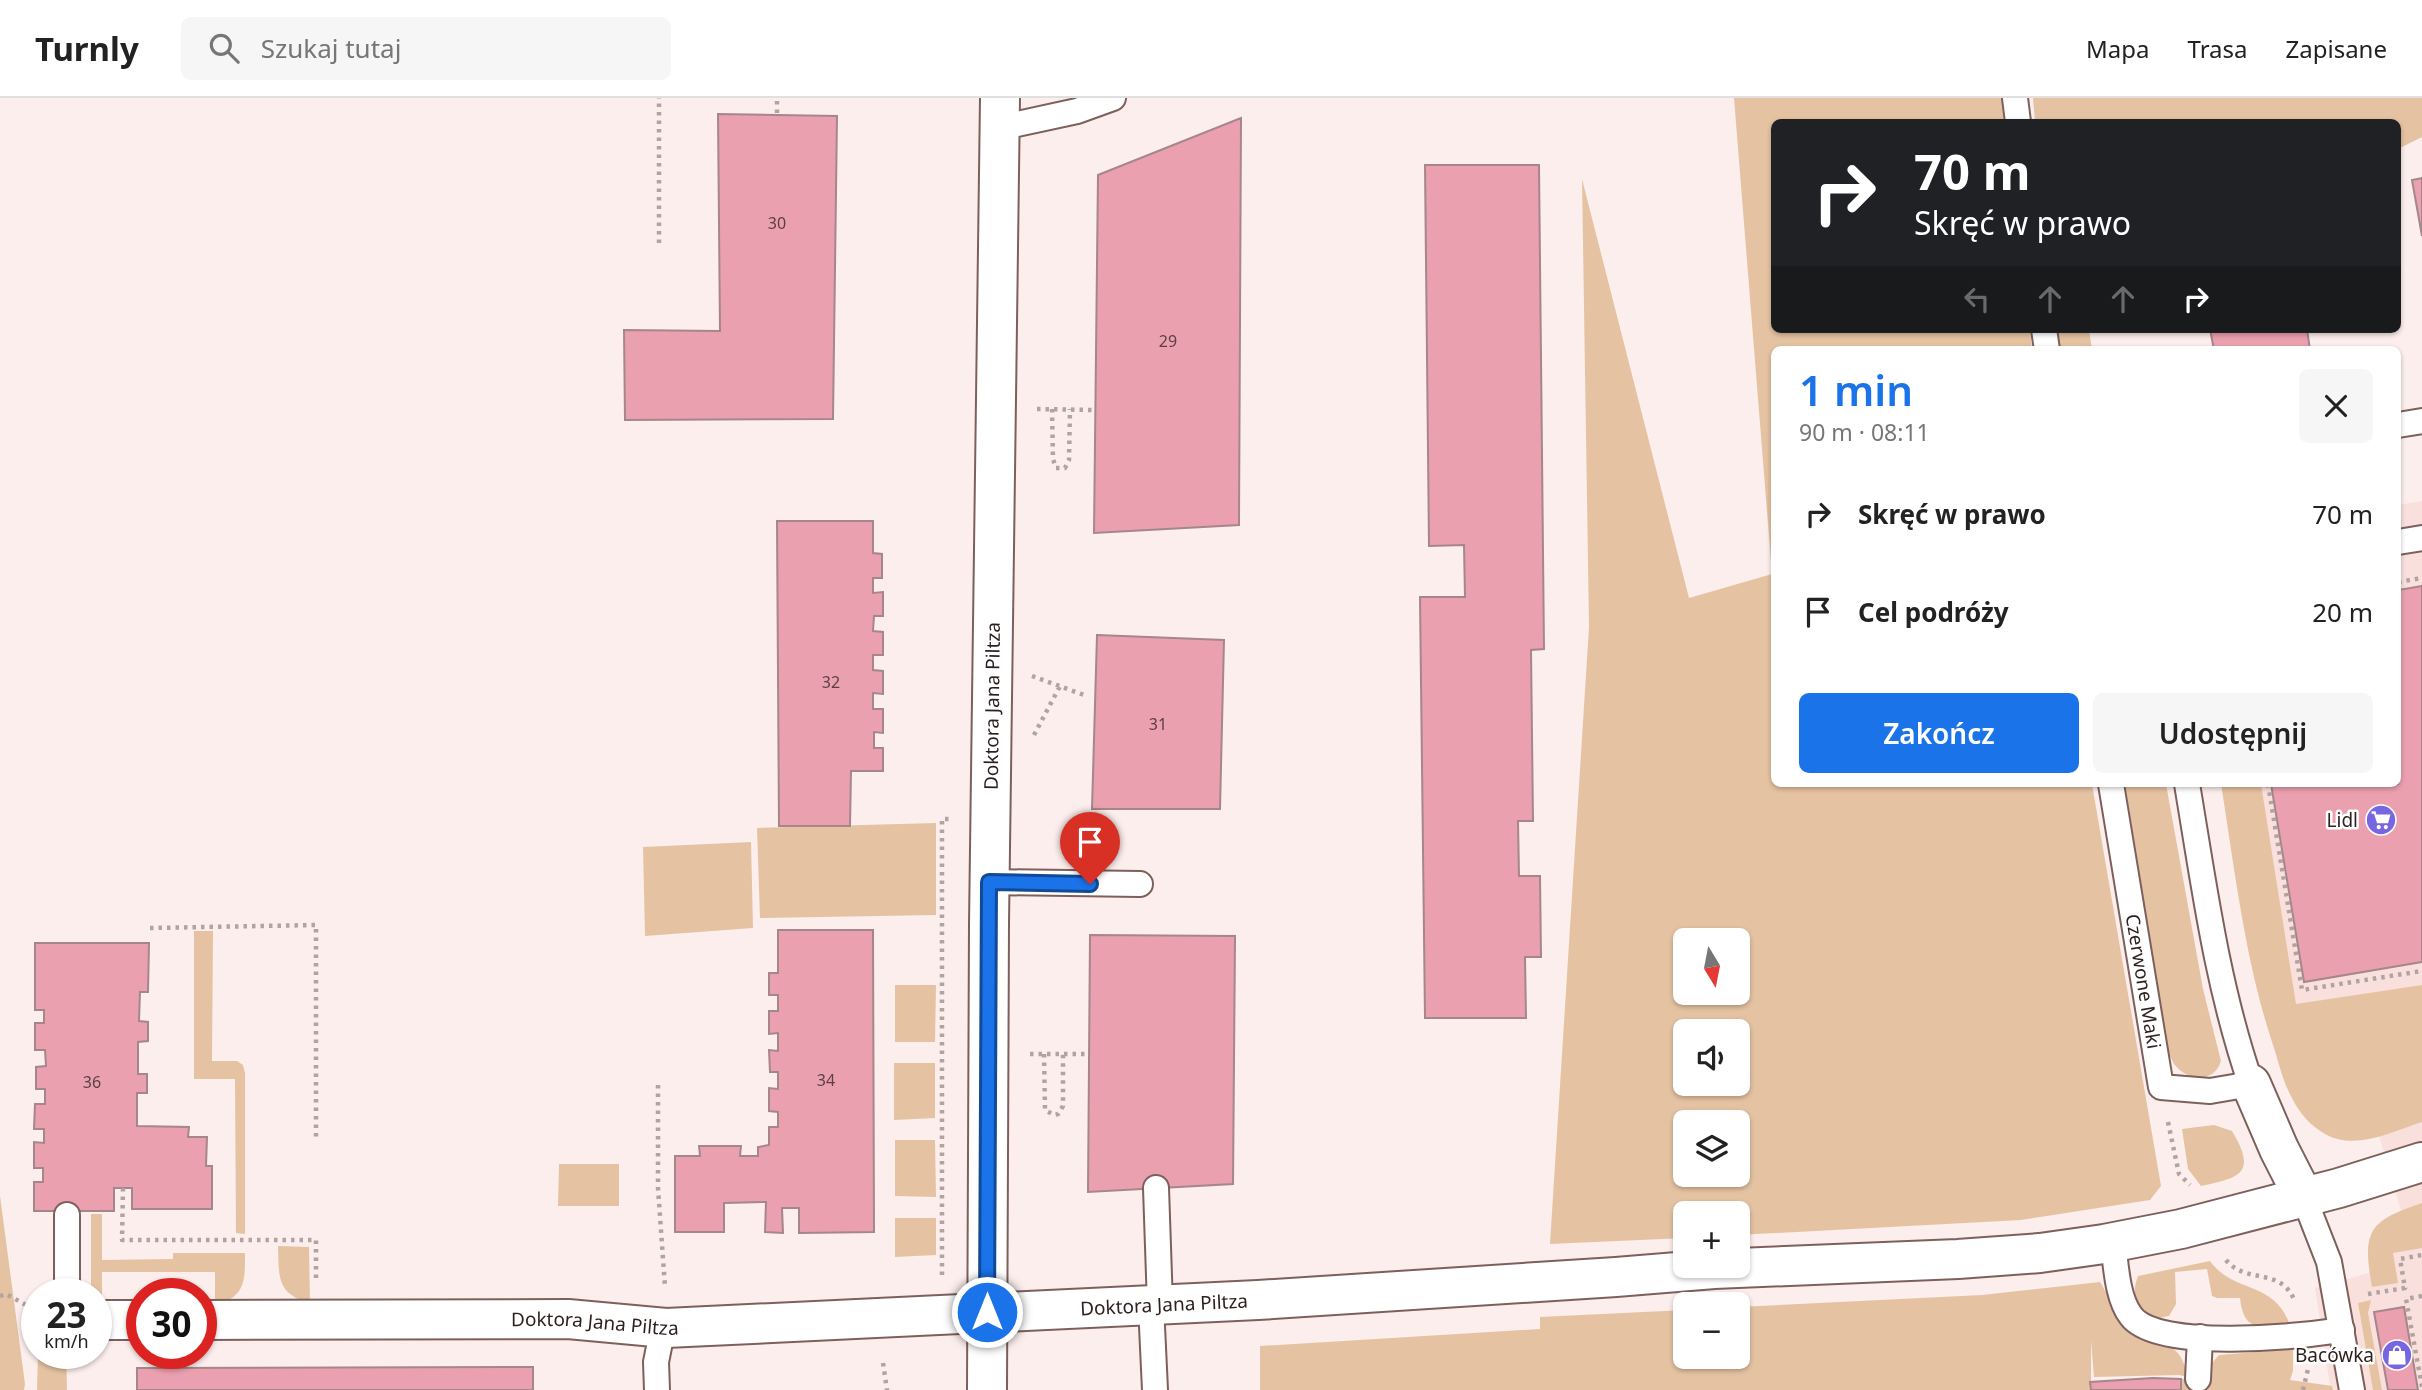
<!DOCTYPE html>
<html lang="pl">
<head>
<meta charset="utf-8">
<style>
  :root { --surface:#fff; --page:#f6f6f6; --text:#222; --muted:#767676; --line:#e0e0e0; --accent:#1a73e8 }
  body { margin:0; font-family:"Noto Sans",sans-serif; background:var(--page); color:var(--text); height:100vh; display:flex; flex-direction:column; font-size:26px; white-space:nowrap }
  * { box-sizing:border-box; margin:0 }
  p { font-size:23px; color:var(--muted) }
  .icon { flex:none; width:38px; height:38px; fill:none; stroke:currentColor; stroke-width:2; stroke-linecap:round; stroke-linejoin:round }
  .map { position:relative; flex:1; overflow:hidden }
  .panel { position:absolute; left:1771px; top:248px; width:630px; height:441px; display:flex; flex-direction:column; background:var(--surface); border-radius:10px; box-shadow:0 2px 5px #0004 }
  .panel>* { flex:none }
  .top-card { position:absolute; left:1771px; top:21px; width:630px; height:214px; border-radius:10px; box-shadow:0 2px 5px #0004; background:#202124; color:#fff; overflow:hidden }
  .needle { width:46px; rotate:170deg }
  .buttons { position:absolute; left:1673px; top:830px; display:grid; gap:14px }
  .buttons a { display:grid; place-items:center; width:77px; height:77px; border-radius:10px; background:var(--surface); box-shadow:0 2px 5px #0004; font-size:35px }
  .speed { position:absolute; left:21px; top:1180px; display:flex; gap:14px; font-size:35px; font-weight:700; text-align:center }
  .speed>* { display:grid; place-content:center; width:91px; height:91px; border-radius:50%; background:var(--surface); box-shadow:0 2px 5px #0004; line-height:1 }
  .speed small { font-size:18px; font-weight:400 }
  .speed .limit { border:10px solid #d22; background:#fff; color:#111 }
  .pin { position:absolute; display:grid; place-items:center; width:60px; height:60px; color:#fff; margin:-72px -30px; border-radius:50% 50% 50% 0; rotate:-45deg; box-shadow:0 0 7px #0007 }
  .pin .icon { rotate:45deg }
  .me { position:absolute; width:77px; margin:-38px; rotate:0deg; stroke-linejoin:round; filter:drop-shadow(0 0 5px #0008) }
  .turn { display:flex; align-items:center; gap:24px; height:147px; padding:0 28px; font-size:32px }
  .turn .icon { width:91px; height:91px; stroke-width:2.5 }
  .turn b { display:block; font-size:49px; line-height:60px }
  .lanes { display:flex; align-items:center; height:66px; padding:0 28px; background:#0003; justify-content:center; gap:35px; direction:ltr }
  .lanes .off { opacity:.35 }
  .round { display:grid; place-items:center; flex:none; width:74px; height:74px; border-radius:10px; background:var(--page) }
  .summary { display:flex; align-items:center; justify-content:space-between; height:119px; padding:0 28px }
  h1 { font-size:42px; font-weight:600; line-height:52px; color:var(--accent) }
  .action { display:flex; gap:14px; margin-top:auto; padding:14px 28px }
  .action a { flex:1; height:80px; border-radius:10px; background:var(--accent); color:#fff; font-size:28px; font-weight:600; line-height:80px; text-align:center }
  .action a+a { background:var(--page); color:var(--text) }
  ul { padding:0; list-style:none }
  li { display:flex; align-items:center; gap:21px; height:98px; padding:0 28px }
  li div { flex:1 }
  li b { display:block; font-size:26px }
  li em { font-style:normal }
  header { display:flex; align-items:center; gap:42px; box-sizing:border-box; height:98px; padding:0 35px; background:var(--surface); border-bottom:2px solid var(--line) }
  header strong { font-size:33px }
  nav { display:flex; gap:38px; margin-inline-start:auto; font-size:24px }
  .search { width:490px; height:63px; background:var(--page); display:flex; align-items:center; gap:18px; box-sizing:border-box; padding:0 24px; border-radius:10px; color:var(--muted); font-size:26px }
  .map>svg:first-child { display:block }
  .built { fill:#fae0dd }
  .green { fill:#e5c3a2; fill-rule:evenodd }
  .building { fill:#eba0af; stroke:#a5868b; stroke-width:2 }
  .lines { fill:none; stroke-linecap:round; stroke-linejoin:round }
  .lane-casing { stroke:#7d605c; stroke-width:28 }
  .street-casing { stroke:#7d605c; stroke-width:42 }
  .path { stroke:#b1a3a2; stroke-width:4.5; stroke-dasharray:3.5 5; stroke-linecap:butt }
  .lane { stroke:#fff; stroke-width:24 }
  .street { stroke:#fff; stroke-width:38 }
  .route-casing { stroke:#114b97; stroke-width:18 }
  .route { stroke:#1a73e8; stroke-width:12 }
  .labels { text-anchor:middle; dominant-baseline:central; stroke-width:5; stroke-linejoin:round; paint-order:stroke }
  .number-label { font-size:16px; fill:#5c3f42 }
  .street-label { font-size:19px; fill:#2c1f1e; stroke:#fff }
  .poi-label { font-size:19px; fill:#2c1f1e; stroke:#fff; text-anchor:end }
</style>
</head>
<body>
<header>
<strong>Turnly</strong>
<div class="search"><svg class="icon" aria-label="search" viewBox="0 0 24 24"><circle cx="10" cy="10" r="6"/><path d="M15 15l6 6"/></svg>Szukaj tutaj</div>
<nav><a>Mapa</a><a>Trasa</a><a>Zapisane</a></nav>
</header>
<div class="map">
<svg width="2422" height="1292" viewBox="0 0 2422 1292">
  <rect width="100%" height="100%" fill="#fceeec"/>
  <path class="built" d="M2422,403V1292H2328L2330,1288L2315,1190L2383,1171L2405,1126L2373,1017L2283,904L2247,686H2398V407Z"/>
  <path class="green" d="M1734,0H2005L2008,24H1774V231H2030L2032,252H1774V477H1772L1774,490V686H2092L2161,1088L2150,1102L2021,1122L1738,1137V1115H1685V1140L1550,1146L1589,529L1582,81L1689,500L1772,476ZM1685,842H1738V894H1685ZM1685,933H1738V985H1685ZM1685,1024H1738V1076H1685Z
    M2033,0H2422V39L2398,51V24H2035Z
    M2056,231H2089L2092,252H2059Z
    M2125,686H2166L2203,891L2221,963C2214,986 2187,983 2174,966C2171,961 2169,955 2167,949Z
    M2221,686H2261L2296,906L2422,887V1024C2391,1034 2356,1053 2325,1036C2311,1028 2300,1016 2293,1002C2283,985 2279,965 2273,947C2245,863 2235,773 2221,686Z
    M936,725V817L760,820L757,730Z
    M751,744L753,830L645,838L643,749Z
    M194,833H213L212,963H237L243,967L245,975V1136L236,1135L235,981H194Z
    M895,887H936L935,944H895Z
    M894,965H935V1020L894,1022Z
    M2214,1027L2232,1033C2258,1076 2239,1080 2201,1088L2188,1071L2182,1031Z
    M895,1042H935L936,1099L895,1098Z
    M559,1066H619V1108H558Z
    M0,1098L25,1286L24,1292H0Z
    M2422,1105V1150L2393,1155L2398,1185L2372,1189C2362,1133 2368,1123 2422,1105Z
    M91,1116H102V1162L173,1161V1155H245C245,1182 246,1199 215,1207V1174H102V1207H96V1195H91Z
    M895,1120H936V1157L895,1159Z
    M278,1148L309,1149L310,1205C276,1196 279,1178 278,1148Z
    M2210,1163C2235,1197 2273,1181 2290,1227C2261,1228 2244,1236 2240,1200H2217L2212,1198L2207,1171L2175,1174L2176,1206L2169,1218L2155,1221C2138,1210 2130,1198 2138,1178Z
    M2100,1184C2111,1200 2112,1220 2128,1232C2155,1254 2178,1233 2188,1279L2179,1277L2094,1279L2091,1242V1292H1260V1248L1540,1231V1219L1685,1212V1258H1738V1209L1982,1197Z
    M2371,1202L2368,1215L2382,1292H2373L2358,1205Z
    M2293,1251V1273L2290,1282L2332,1288L2333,1292H2181V1281H2210L2212,1265L2219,1257Z
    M38,1255H66L67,1292H37Z"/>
  <path class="building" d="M718,16L837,18L833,321L625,322L624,232L720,233Z
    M1241,20L1239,427L1094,435L1098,77Z
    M1425,67H1539L1544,551L1531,552L1533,723H1518L1519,778H1540L1541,859H1525L1526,920H1425L1420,499H1465L1464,447L1429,448Z
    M2422,80V138L2412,82Z
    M2210,231H2307L2310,252H2214Z
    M777,423H873V455L882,456V480H873V495L883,494V518H874L873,533L883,534V557H873V572L883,573V596L873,595V611H883V635L874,634V650H883V673H851L850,728H779Z
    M2422,488V864L2304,884L2271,686H2398V492Z
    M1097,537L1224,542L1220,711H1092Z
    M778,832H873L874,1134L799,1135V1110H782L783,1135L765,1134L766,1104L724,1105V1134H675V1058H700L699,1048H741L740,1058H758V1049L769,1047V1029H778V1014L769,1013V990L778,991V974H770L769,952L778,953V935L769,936V913H778V897H769V875H778Z
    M1090,837L1235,838L1233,1086L1088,1094Z
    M35,845H149L148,894H140L139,923L148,924V943L138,944V976H147V995H137V1028L189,1029L188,1039H207L206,1068H212V1111H132V1090H114V1113H34V1084H43V1070H34V1044L44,1045V1031H34L35,1006H45V991H36V969L46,968L45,952H35V925H44V912H35Z
    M2404,1209L2418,1292H2388L2374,1214Z
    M533,1269V1292H137V1270Z
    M2153,1280L2181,1281V1292H2091L2090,1284Z"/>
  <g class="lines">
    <g class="lane-casing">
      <g id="lane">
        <path d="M2015,0L2018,24"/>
        <path d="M999,30L1077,13L1113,0"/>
        <path d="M2044,231L2047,252"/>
        <path d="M2398,327L2422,323"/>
        <path d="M2398,444L2422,440"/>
        <path id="s1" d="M2111,686L2161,989L2210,993L2251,986C2217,888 2204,787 2187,686"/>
        <path d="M989,784L1140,786"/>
        <path d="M1156,1090L1160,1207"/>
        <path d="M2304,1100L2329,1164L2352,1292"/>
        <path d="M2113,1145C2116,1167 2117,1200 2131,1218C2158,1254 2301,1238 2342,1232"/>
        <path d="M67,1195V1117"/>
        <path d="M1151,1207L1155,1292"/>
        <path d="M2198,1281L2200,1239"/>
        <path d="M657,1292L656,1264L663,1229"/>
      </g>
    </g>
    <g class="street-casing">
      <g id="street">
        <path d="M2251,986L2279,1051L2304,1100"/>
        <path d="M96,1222H142"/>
        <path id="s2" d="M201,1222L568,1221L666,1230L1258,1202L1616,1179L1714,1171L1958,1161L2040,1155L2104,1146L2181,1131L2339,1090L2422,1064"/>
        <path id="s3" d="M987,1292L989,826L1000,0"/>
      </g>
    </g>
    <path class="path" d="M777,15V0
      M659,145V0
      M1037,311L1092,312
      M1052,311L1053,361L1056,370H1065L1069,362L1070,311
      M2398,484L2422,480
      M1032,578L1084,597
      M1034,637L1060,588
      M2268,686L2302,892L2422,873
      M150,830L316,827V1040
      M1030,956H1086
      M1044,956L1045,1012L1054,1017L1058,1016L1063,1008V956
      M658,987V1090L665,1189
      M2168,1024L2179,1076L2190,1087
      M123,1090L122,1142H316V1180
      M2226,1162C2246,1187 2282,1168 2295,1204
      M942,1177V721H950
      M2368,1196L2405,1190L2400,1161L2422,1157
      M0,1198L6,1196L37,1213
      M2422,1198L2406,1201L2422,1289
      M883,1265L887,1292
      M2303,1292L2308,1271"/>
    <use href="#lane" class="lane"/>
    <use href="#street" class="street"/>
  </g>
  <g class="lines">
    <g class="route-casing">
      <path id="route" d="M987,1214L989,784L1090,786"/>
    </g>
    <use href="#route" class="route"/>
  </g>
  <defs>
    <g id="supermarket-disc" transform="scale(1.575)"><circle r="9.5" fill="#7766e1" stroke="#fff"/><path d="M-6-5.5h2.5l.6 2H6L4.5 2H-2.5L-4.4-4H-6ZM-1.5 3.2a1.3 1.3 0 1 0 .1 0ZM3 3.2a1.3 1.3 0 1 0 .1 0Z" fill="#fff"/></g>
    <g id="shop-disc" transform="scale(1.575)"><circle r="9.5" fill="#7766e1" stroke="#fff"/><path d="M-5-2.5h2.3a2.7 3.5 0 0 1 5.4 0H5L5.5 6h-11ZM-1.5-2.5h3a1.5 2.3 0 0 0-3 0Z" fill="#fff"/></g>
  </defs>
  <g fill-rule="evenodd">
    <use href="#supermarket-disc" x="2381" y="722"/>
    <use href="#shop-disc" x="2397" y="1257"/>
  </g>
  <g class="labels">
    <g class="number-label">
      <text x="777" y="125">30</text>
      <text x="1168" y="243">29</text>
      <text x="831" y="584">32</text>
      <text x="1158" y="626">31</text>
      <text x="826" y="982">34</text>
      <text x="92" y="984">36</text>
    </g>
    <g class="street-label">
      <text stroke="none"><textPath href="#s3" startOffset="684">Doktora Jana Piltza</textPath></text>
      <text stroke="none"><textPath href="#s1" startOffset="200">Czerwone Maki</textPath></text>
      <text stroke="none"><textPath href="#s2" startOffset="964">Doktora Jana Piltza</textPath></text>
      <text stroke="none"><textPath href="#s2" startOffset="394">Doktora Jana Piltza</textPath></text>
    </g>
    <g class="poi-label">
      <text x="2358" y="722">Lidl</text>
      <text x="2374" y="1257">Bacówka</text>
    </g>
  </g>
</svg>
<div class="buttons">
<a><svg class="needle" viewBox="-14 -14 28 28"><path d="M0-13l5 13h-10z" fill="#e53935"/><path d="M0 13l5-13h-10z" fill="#767676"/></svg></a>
<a><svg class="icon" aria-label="sound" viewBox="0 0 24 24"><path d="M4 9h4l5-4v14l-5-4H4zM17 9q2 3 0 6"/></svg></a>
<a><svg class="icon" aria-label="layers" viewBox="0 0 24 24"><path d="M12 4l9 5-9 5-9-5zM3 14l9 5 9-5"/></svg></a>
<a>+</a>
<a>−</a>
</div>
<div class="speed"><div>23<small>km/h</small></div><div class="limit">30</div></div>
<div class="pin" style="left:1090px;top:786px;background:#d93025"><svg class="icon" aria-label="arrive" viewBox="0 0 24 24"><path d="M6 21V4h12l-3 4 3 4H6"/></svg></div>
<svg class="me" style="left:987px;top:1214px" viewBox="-20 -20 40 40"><circle r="17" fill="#1a73e8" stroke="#fff" stroke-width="3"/><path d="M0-11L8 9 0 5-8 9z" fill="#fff"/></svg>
<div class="top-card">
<div class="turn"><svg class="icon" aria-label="right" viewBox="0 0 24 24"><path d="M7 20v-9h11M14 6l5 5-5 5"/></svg><div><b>70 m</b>Skręć w prawo</div></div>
<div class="lanes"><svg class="icon off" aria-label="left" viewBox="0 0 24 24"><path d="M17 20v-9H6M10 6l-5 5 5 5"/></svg><svg class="icon off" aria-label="ahead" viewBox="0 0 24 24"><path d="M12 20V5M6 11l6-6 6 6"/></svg><svg class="icon off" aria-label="ahead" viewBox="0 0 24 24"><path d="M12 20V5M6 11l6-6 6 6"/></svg><svg class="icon" aria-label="right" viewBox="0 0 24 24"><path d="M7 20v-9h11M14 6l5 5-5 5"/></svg></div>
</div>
<section class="panel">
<div class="summary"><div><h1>1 min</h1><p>90 m · 08:11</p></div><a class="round"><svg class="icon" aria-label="close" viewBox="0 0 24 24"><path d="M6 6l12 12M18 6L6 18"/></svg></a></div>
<ul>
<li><svg class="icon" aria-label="right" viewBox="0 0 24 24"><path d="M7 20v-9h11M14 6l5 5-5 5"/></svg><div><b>Skręć w prawo</b></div><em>70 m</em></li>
<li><svg class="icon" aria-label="arrive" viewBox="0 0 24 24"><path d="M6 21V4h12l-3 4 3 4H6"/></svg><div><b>Cel podróży</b></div><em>20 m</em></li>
</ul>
<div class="action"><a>Zakończ</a><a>Udostępnij</a></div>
</section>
</div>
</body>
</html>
